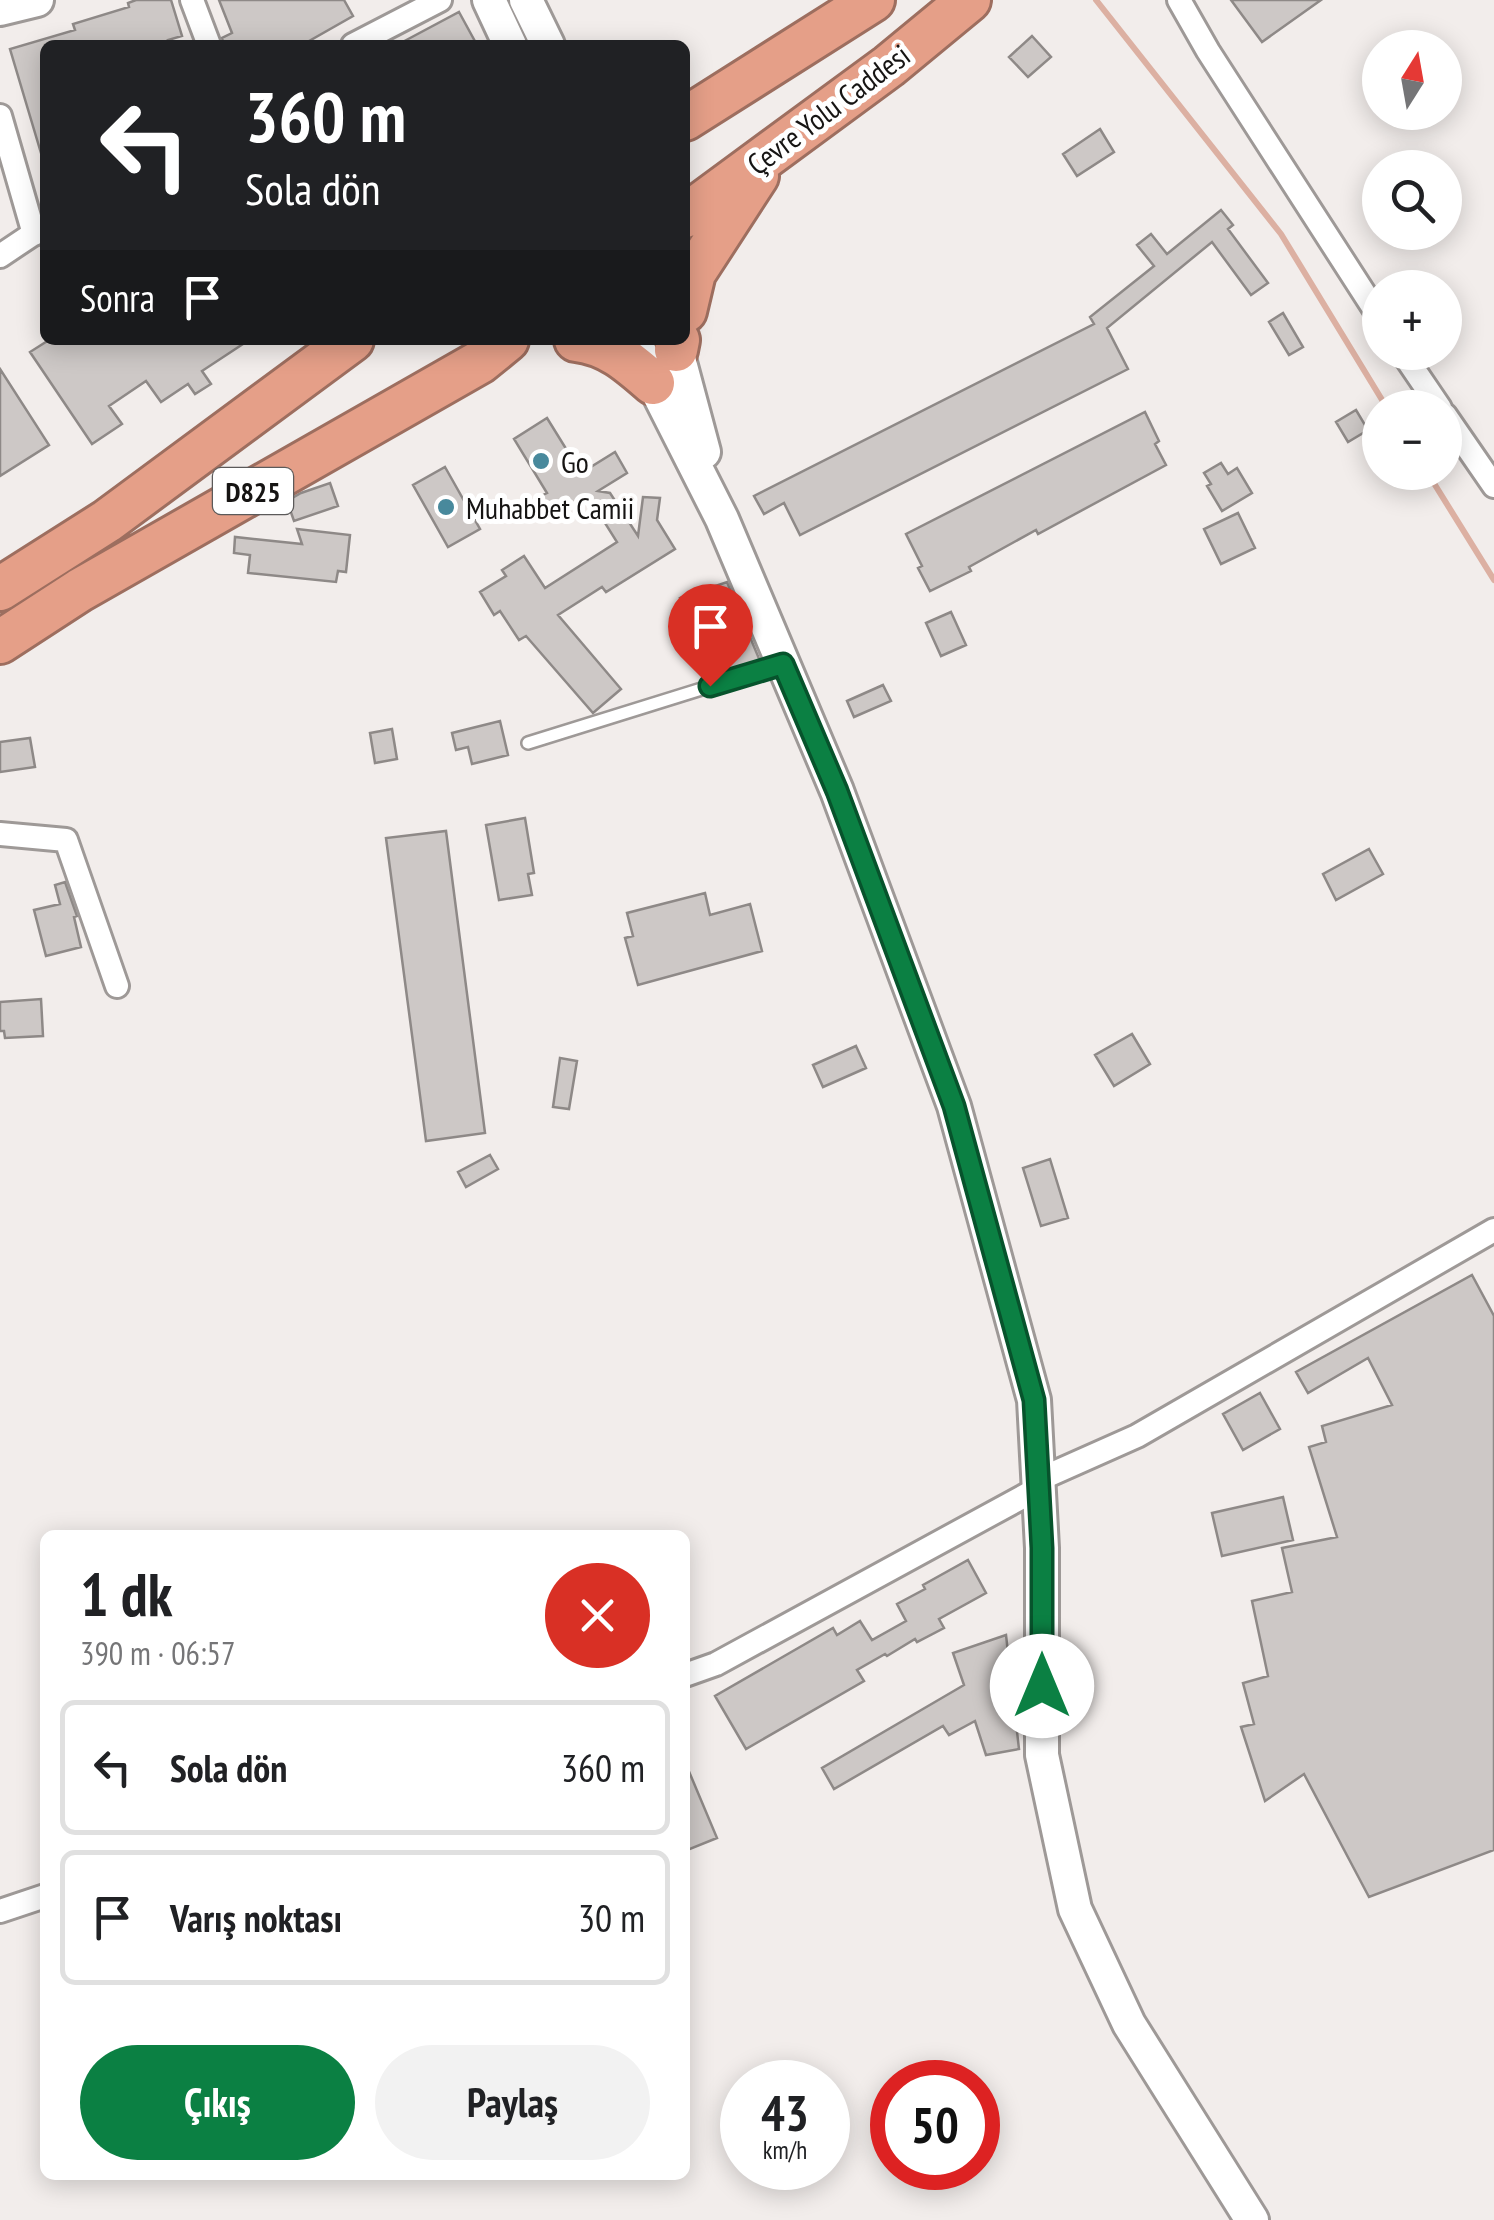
<!DOCTYPE html>
<html lang="tr">
<head>
<meta charset="utf-8">
<style>
  :root { --surface:#fff; --page:#f2f2f2; --text:#202124; --muted:#757577; --line:#e0e0e0; --accent:#0b8043 }
  body { margin:0; font-family:"PT Sans Narrow",sans-serif; background:var(--page); color:var(--text); height:100vh; display:flex; flex-direction:column; font-size:38px; white-space:nowrap }
  * { box-sizing:border-box; margin:0 }
  p { font-size:32px; color:var(--muted) }
  .icon { flex:none; width:55px; height:55px; fill:none; stroke:currentColor; stroke-width:2; stroke-linecap:round; stroke-linejoin:round }
  .map { position:relative; flex:1; overflow:hidden }
  .details { position:absolute; left:40px; top:1530px; width:650px; height:650px; display:flex; flex-direction:column; background:var(--surface); border-radius:15px; box-shadow:0 5px 25px #0003 }
  .details>* { flex:none }
  .hud { position:absolute; left:40px; top:40px; width:650px; height:305px; border-radius:15px; box-shadow:0 5px 25px #0003; background:#202124; color:#fff; overflow:hidden }
  .needle { width:65px; rotate:11deg }
  .tools { position:absolute; left:1362px; top:30px; display:grid; gap:20px }
  .tools a { display:grid; place-items:center; width:100px; height:100px; border-radius:50%; background:var(--surface); box-shadow:0 5px 25px #0003; font-size:50px }
  .speed { position:absolute; left:720px; top:2060px; display:flex; gap:20px; font-size:50px; font-weight:700; text-align:center }
  .speed>* { display:grid; place-content:center; width:130px; height:130px; border-radius:50%; background:var(--surface); box-shadow:0 5px 25px #0003; line-height:1 }
  .speed small { font-size:25px; font-weight:400 }
  .speed .limit { border:15px solid #d22; background:#fff; color:#111 }
  .pin { position:absolute; display:grid; place-items:center; width:85px; height:85px; color:#fff; margin:-102px -42px; border-radius:50% 50% 50% 0; rotate:-45deg; box-shadow:0 0 10px #0007 }
  .pin .icon { rotate:45deg }
  .me { position:absolute; width:110px; margin:-55px; rotate:0deg; stroke-linejoin:round; filter:drop-shadow(0 0 8px #0008) }
  .turn { display:flex; align-items:center; gap:35px; height:210px; padding:0 40px; font-size:45px }
  .turn .icon { width:130px; height:130px; stroke-width:2.5 }
  .turn b { display:block; font-size:70px; line-height:85px }
  .then { display:flex; align-items:center; height:95px; padding:0 40px; background:#0003; gap:20px; font-size:38px }
  .round { display:grid; place-items:center; flex:none; width:105px; height:105px; border-radius:52px; background:var(--page) }
  .summary { display:flex; align-items:center; justify-content:space-between; height:170px; padding:0 40px }
  h1 { font-size:60px; font-weight:600; line-height:75px }
  .button { display:flex; gap:20px; margin-top:auto; padding:20px 40px }
  .button a { flex:1; height:115px; border-radius:60px; background:var(--accent); color:#fff; font-size:40px; font-weight:600; line-height:115px; text-align:center }
  .button a+a { background:var(--page); color:var(--text) }
  ul { padding:0; list-style:none }
  li { display:flex; align-items:center; gap:30px; height:135px; margin:0 20px 15px; padding:0 20px; border:5px solid var(--line); border-radius:15px }
  li div { flex:1 }
  li b { display:block; font-size:38px }
  li em { font-style:normal }
  .map>svg:first-child { display:block }
  .lines { fill:none; stroke-linecap:round; stroke-linejoin:round }
  .stream { stroke:#dcb0a2; stroke-width:6 }
  .building { fill:#cdc8c6; stroke:#8e8987; stroke-width:2.5 }
  .lane-casing { stroke:#9e9997; stroke-width:16 }
  .street-casing { stroke:#9e9997; stroke-width:28 }
  .secondary-casing { stroke:#9e9997; stroke-width:38 }
  .highway-casing { stroke:#9d6e5f; stroke-width:48 }
  .lane { stroke:#fff; stroke-width:11 }
  .street { stroke:#fff; stroke-width:22 }
  .secondary { stroke:#fff; stroke-width:32 }
  .highway { stroke:#e59f88; stroke-width:42 }
  .route-casing { stroke:#07532c; stroke-width:25 }
  .route { stroke:#0b8043; stroke-width:18 }
  .poi-dot { fill:#48899c; stroke:#fff; stroke-width:4 }
  .labels { text-anchor:middle; dominant-baseline:central; stroke-width:10; stroke-linejoin:round; paint-order:stroke }
  .shield { fill:#fff; stroke:#5c5a5a; stroke-width:2.5 }
  .shield-label { font-size:28px; font-weight:bold; fill:#161413 }
  .street-label { font-size:30px; fill:#161413; stroke:#fff }
  .poi-label { font-size:30px; fill:#161413; stroke:#fff; text-anchor:start }
</style>
</head>
<body>
<div class="map">
<svg width="1494" height="2220" viewBox="0 0 1494 2220">
  <rect width="100%" height="100%" fill="#f2edeb"/>
  <g class="lines">
    <path class="stream" d="M1096,0L1281,234L1387,408
      M1427,472L1494,580"/>
  </g>
  <path class="building" d="M136,0H171L182,36L168,40L170,45H45V153H41L10,49L75,30L73,24L129,7L128,3Z
    M219,0H344L353,16L302,45H224L222,38L232,33Z
    M1231,0H1321L1262,42Z
    M459,12L477,45H397Z
    M1032,36L1051,57L1028,77L1009,57Z
    M1100,129L1114,152L1077,176L1063,154Z
    M1221,210L1233,225L1228,229L1268,283L1251,295L1212,242L1107,328L1128,369L800,535L784,503L764,514L754,496L1094,324L1090,317L1154,266L1137,245L1151,234L1167,254Z
    M1283,313L1303,347L1289,355L1269,322Z
    M49,340H249L202,371L211,384L195,394L188,384L161,402L146,381L109,406L122,424L92,444L30,352Z
    M0,369L49,445L0,476Z
    M1356,410L1368,430L1348,442L1336,422Z
    M1145,412L1159,441L1155,444L1166,465L1038,534L1036,530L969,567L971,571L930,591L918,568L922,566L906,534Z
    M547,418L581,473L615,452L627,473L598,491L610,493L638,536L643,497L660,498L657,520L675,549L606,592L602,587L558,615L621,689L593,713L526,636L519,640L500,611L494,615L480,592L506,576L502,570L524,556L545,588L617,542L588,496L551,518L539,497L547,493L514,439Z
    M1221,463L1228,474L1237,468L1252,493L1222,511L1207,486L1211,484L1204,473Z
    M445,467L480,529L448,547L413,485Z
    M330,483L338,506L294,521L287,501L301,493Z
    M1238,513L1255,548L1221,564L1204,529Z
    M297,529L350,535L346,572L338,571L336,582L248,573L250,555L234,553L235,537L302,544Z
    M727,582L760,661L708,677L680,598Z
    M951,612L966,645L941,656L926,623Z
    M883,685L891,701L854,717L847,701Z
    M500,721L508,755L472,764L468,747L456,750L452,733Z
    M392,729L397,759L375,763L370,733Z
    M30,738L35,767L0,772V742Z
    M525,818L534,873L528,874L532,895L499,900L486,825Z
    M446,831L485,1133L426,1141L386,838Z
    M1369,849L1383,874L1336,900L1323,874Z
    M65,882L77,916L74,917L81,947L46,956L34,910L60,904L55,885Z
    M705,893L710,915L750,904L762,951L638,985L625,938L633,936L627,913Z
    M41,999L43,1036L5,1038L4,1031H0V1002Z
    M1132,1034L1150,1064L1114,1086L1095,1055Z
    M856,1046L866,1068L823,1087L813,1065Z
    M560,1058L577,1061L569,1109L553,1107Z
    M490,1155L498,1169L466,1187L458,1172Z
    M1050,1159L1068,1218L1041,1226L1023,1168Z
    M1472,1275L1494,1316V1850L1369,1897L1304,1774L1265,1801L1241,1727L1254,1724L1243,1683L1268,1676L1252,1601L1292,1592L1282,1548L1337,1537L1309,1447L1326,1442L1322,1426L1392,1405L1368,1358L1308,1393L1296,1372Z
    M1260,1393L1280,1429L1243,1450L1223,1414Z
    M1283,1497L1293,1540L1222,1556L1212,1513Z
    M968,1560L986,1593L939,1619L944,1628L917,1642L915,1639L887,1656L885,1654L857,1670L864,1681L746,1749L715,1696L833,1628L837,1635L860,1621L872,1640L906,1621L897,1604L925,1589L923,1585Z
    M1006,1635L1019,1749L986,1755L975,1721L949,1735L943,1726L834,1789L822,1768L964,1685L953,1653Z
    M685,1762L717,1838L685,1851Z"/>
  <g class="lines">
    <g class="lane-casing">
      <path id="lane" d="M528,743L782,664"/>
    </g>
    <g class="street-casing">
      <path id="street" d="M192,0L209,45
        M1179,0L1208,51L1380,318
        M353,45L440,0
        M0,116L34,234
        M0,256L45,226
        M1402,352L1440,408
        M1445,415L1494,486
        M0,834L66,840L117,986
        M1038,1480L1137,1436L1494,1230
        M685,1675L716,1664L1039,1488
        M0,1911L45,1896"/>
    </g>
    <g class="secondary-casing">
      <path id="secondary" d="M489,0L510,45
        M526,0L548,45
        M0,9L37,0
        M635,340L653,383L722,519L837,791L954,1106L1034,1400L1042,1548V1755L1075,1909L1129,2024L1252,2220
        M674,340L704,452"/>
    </g>
    <g class="highway-casing">
      <path id="highway" d="M685,119L873,0
        M685,216L889,66L969,0
        M685,311L694,273L757,176
        M576,340C609,344 629,362 653,383
        M676,350L678,340
        M0,589L107,521L352,340
        M0,642L80,590L480,362L507,340"/>
    </g>
    <use href="#lane" class="lane"/>
    <use href="#street" class="street"/>
    <use href="#secondary" class="secondary"/>
    <use href="#highway" class="highway"/>
  </g>
  <g class="lines">
    <g class="route-casing">
      <path id="route" d="M710,686L783,664L837,791L954,1106L1034,1400L1042,1548V1686"/>
    </g>
    <use href="#route" class="route"/>
  </g>
  <g class="poi-dot">
    <circle cx="541" cy="461" r="10"/>
    <circle cx="446" cy="507" r="10"/>
  </g>
  <g class="labels">
    <rect class="shield" x="213" y="468" width="80" height="46" rx="8"/>
    <g class="shield-label">
      <text x="253" y="491">D825</text>
    </g>
    <g class="street-label">
      <text transform="translate(828 109) rotate(-37)">Çevre Yolu Caddesi</text>
    </g>
    <g class="poi-label">
      <text x="561" y="461">Go</text>
      <text x="466" y="507">Muhabbet Camii</text>
    </g>
  </g>
</svg>
<div class="tools">
<a><svg class="needle" viewBox="-14 -14 28 28"><path d="M0-13l5 13h-10z" fill="#e53935"/><path d="M0 13l5-13h-10z" fill="#757577"/></svg></a>
<a><svg class="icon" aria-label="search" viewBox="0 0 24 24"><circle cx="10" cy="10" r="6"/><path d="M15 15l6 6"/></svg></a>
<a>+</a>
<a>−</a>
</div>
<div class="speed"><div>43<small>km/h</small></div><div class="limit">50</div></div>
<div class="pin" style="left:710px;top:686px;background:#d93025"><svg class="icon" aria-label="arrive" viewBox="0 0 24 24"><path d="M6 21V4h12l-3 4 3 4H6"/></svg></div>
<svg class="me" style="left:1042px;top:1686px" viewBox="-20 -20 40 40"><circle r="19" fill="#fff"/><path d="M0-13L10 11 0 6-10 11z" fill="#0b8043"/></svg>
<div class="hud">
<div class="turn"><svg class="icon" aria-label="left" viewBox="0 0 24 24"><path d="M17 20v-9H6M10 6l-5 5 5 5"/></svg><div><b>360 m</b>Sola dön</div></div>
<div class="then">Sonra<svg class="icon" aria-label="arrive" viewBox="0 0 24 24"><path d="M6 21V4h12l-3 4 3 4H6"/></svg></div>
</div>
<section class="details">
<div class="summary"><div><h1>1 dk</h1><p>390 m · 06:57</p></div><a class="round" style="background:#d93025;color:#fff"><svg class="icon" aria-label="close" viewBox="0 0 24 24"><path d="M6 6l12 12M18 6L6 18"/></svg></a></div>
<ul>
<li><svg class="icon" aria-label="left" viewBox="0 0 24 24"><path d="M17 20v-9H6M10 6l-5 5 5 5"/></svg><div><b>Sola dön</b></div><em>360 m</em></li>
<li><svg class="icon" aria-label="arrive" viewBox="0 0 24 24"><path d="M6 21V4h12l-3 4 3 4H6"/></svg><div><b>Varış noktası</b></div><em>30 m</em></li>
</ul>
<div class="button"><a>Çıkış</a><a>Paylaş</a></div>
</section>
</div>
</body>
</html>
